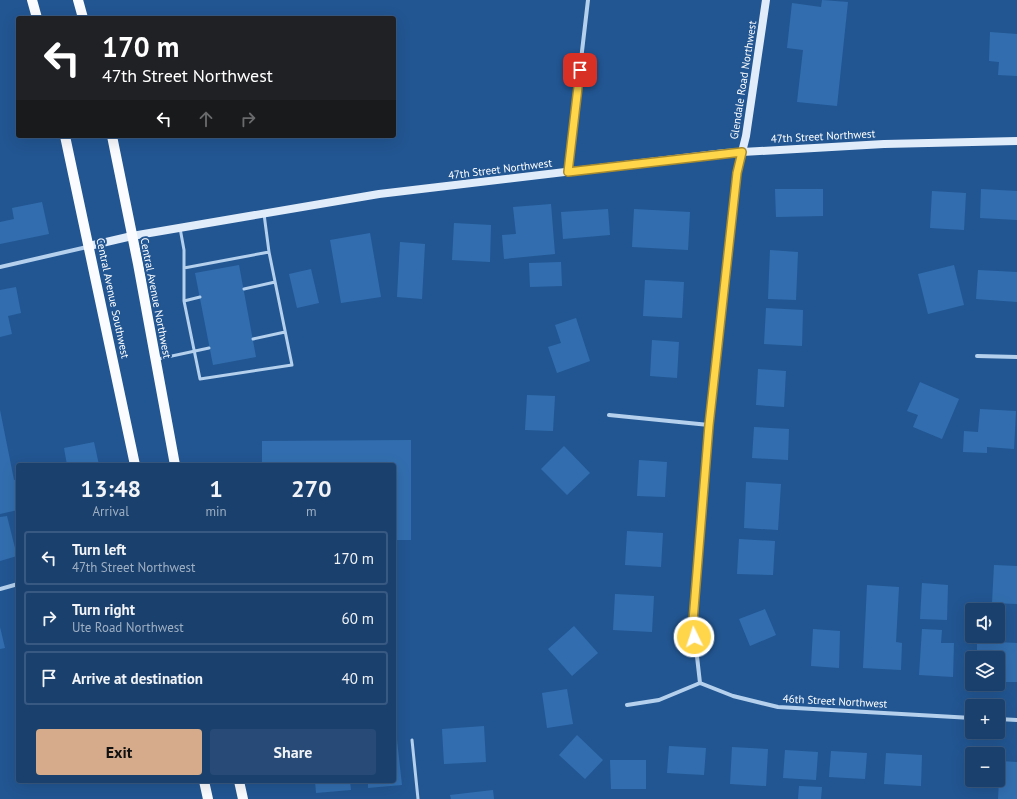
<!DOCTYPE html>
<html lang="en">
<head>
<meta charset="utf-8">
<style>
  :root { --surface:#1a406e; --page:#274b76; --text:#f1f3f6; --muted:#9fafc2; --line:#385981; --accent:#d6ab8b }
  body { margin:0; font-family:"PT Sans",sans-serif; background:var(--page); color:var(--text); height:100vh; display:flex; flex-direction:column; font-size:15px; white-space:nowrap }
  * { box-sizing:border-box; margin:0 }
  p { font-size:13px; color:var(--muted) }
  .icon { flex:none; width:22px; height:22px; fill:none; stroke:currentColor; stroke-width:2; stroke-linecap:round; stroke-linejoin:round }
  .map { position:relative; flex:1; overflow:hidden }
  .drawer { position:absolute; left:16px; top:463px; width:380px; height:320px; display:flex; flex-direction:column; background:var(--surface); border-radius:4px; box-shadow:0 4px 16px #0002,0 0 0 1px var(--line) }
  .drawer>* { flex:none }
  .banner { position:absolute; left:16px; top:16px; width:380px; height:122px; border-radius:4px; box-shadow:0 4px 16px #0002,0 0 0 1px var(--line); background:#202124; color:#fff; overflow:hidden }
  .fabs { position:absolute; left:965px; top:603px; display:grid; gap:8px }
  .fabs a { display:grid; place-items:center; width:40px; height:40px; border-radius:4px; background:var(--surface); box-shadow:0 4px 16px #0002,0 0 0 1px var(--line); font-size:20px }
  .pin { position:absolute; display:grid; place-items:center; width:34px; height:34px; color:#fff; margin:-17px; border-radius:8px; box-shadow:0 2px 6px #0006 }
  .me { position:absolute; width:44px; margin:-22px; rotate:356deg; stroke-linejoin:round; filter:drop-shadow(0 0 3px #0008) }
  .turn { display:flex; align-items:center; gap:14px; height:84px; padding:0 20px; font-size:18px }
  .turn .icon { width:52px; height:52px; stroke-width:2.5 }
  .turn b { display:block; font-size:28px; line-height:34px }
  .lanes { display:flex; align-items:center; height:38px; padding:0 20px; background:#0003; justify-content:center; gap:20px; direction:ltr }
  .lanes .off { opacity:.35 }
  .eta { display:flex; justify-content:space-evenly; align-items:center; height:68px; text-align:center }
  .eta b { font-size:24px; font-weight:800; line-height:28px }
  .action { display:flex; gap:8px; margin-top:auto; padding:8px 20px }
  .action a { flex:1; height:46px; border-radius:4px; background:var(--accent); color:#111; font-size:16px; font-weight:800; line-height:46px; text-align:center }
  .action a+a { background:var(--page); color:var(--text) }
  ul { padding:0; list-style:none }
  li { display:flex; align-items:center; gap:12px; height:54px; margin:0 8px 6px; padding:0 12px; border:2px solid var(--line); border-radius:4px }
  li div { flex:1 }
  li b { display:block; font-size:15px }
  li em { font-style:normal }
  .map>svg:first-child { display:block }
  .building { fill:#326eaf }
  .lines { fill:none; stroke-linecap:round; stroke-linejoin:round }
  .lane { stroke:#b4d0ed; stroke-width:3 }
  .street { stroke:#b4d0ed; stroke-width:4 }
  .secondary { stroke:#e0ecfa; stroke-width:8 }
  .primary { stroke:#fafcff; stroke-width:10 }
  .route-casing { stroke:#a68a30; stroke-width:10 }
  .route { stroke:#ffd54a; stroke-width:7 }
  .labels { text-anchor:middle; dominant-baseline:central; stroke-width:4; stroke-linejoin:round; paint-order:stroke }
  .street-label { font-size:11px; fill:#fff; stroke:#225692 }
</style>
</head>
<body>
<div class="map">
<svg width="1017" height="799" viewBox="0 0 1017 799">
  <rect width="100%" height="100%" fill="#225692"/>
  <path class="building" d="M822,0L848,2L837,106L797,102L803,50L787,48L792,3L821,7Z
    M990,32L1017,34V76L998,75L999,62L989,61Z
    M775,189H823V216L776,217Z
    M981,189L1017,191V220L980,218Z
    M932,191L966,193L964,230L930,228Z
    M42,202L49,234L0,244V222L14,219L12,208Z
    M551,204L555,254L504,259L502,235L516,234L513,207Z
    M608,209L610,235L563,239L561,212Z
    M634,209L690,212L688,250L632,247Z
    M454,223L491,225L490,262L452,260Z
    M370,233L381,297L341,303L330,240Z
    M400,242L425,244L422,299L397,297Z
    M770,250L798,252L796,300L768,299Z
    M561,262L562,286L530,287L529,263Z
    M239,265L256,357L213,365L195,273Z
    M954,265L964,305L928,314L918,274Z
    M311,269L319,303L297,308L289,274Z
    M978,270L1017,272V302L976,299Z
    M645,280L684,282L682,318L643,316Z
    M16,287L21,313L8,316L12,334L0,337V290Z
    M766,308L803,310L802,346L764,344Z
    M576,318L590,361L557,373L548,347L561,343L555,325Z
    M652,340L679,342L677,378L650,376Z
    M758,369L786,371L784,407L756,405Z
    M920,382L959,399L942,439L913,427L918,415L907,411Z
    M527,395L555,396L553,431L525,430Z
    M980,409L1016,411L1014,449L987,447V453L963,452L964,431L978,432Z
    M0,410L14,480L18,479V510L0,514Z
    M754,427L789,429L788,460L752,458Z
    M411,440V540H394V465H262V441Z
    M94,442L99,465H67L64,448Z
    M564,446L590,473L567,495L541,469Z
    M639,460L667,462L665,497L637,496Z
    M746,482L781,484L778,530L744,528Z
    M7,516L17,556L0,561V517Z
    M627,531L663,533L661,567L625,565Z
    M739,539L775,541L773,575L737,574Z
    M994,565L1017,566V604L992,603Z
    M922,583L948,585L947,620L920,619Z
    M867,585L899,587L896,642L902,643L901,670L863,668Z
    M615,594L654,596L652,632L613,630Z
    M765,609L776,635L750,646L739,619Z
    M574,626L598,653L572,676L548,649Z
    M0,627L5,648L0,649Z
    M813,629L840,631L839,668L811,666Z
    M922,629L942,630L941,643H954L953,677L919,675Z
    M977,641L1017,643V682H998V658H977Z
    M567,689L573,724L547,728L542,693Z
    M484,726L486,762L444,764L442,729Z
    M577,735L603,760L585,779L559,755Z
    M397,740L402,785L368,788V781H394V741Z
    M669,746L706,748L704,775L667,773Z
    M732,747L768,749L766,786L730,784Z
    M785,750L818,752L816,780L783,778Z
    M831,751L867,753L865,779L829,777Z
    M886,753L922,755L921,786L884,784Z
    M610,760H646V789H611Z
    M1000,761L1017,762V799H998Z
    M315,781H350L351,790L316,793Z
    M799,786L822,787L821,799H798Z
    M493,790L494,799H451L450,795Z"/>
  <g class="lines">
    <path class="lane" d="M180,228L184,250V268
      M244,289L275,282
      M200,297L184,301L200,379L292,365L269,252
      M184,301V268L269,252L264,214
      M253,339L285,332
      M158,359L209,348
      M412,740L418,799"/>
    <path class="street" d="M568,171L588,0
      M0,267L87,247
      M977,356L1017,357
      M609,415L709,425
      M0,589L18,584
      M700,683L733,696L778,707L972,718
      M627,705L659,700L700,683L693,621L709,425L737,173L742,152
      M998,719L1017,720"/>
    <path class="secondary" d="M742,152L746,136L766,0
      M89,246L132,236L379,194L725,153L884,144L1017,141"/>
    <path class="primary" d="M32,0L37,18
      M78,0L83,18
      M65,136L135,465
      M112,136L138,264L175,465
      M204,781L208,799
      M239,781L243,799"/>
  </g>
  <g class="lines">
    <g class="route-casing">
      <path id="route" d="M580,70L568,172L742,152L737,173L709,425L693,621L694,637"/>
    </g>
    <use href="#route" class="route"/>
  </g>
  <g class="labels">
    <g class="street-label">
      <text transform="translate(743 80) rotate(-81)">Glendale Road Northwest</text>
      <text transform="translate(823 136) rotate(-3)">47th Street Northwest</text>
      <text transform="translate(500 169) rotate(-7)">47th Street Northwest</text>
      <text transform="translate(113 298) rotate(78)">Central Avenue Southwest</text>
      <text transform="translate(156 298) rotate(79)">Central Avenue Northwest</text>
      <text transform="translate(835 701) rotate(3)">46th Street Northwest</text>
    </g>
  </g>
</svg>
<div class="fabs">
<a><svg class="icon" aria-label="sound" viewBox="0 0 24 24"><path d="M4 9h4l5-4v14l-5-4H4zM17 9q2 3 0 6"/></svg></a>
<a><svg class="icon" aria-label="layers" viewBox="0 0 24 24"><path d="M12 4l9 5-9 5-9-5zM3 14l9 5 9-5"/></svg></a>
<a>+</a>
<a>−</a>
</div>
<div class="pin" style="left:580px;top:70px;background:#d93025"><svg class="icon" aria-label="arrive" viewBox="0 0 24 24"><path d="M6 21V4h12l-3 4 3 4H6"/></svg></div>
<svg class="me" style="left:694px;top:637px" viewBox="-20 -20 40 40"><circle r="17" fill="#ffd54a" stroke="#fff" stroke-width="3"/><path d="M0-11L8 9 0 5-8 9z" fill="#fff"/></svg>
<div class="banner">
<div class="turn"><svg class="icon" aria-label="left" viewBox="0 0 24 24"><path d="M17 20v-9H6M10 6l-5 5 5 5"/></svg><div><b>170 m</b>47th Street Northwest</div></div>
<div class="lanes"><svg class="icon" aria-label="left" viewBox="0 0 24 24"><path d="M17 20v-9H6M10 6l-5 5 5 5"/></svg><svg class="icon off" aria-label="ahead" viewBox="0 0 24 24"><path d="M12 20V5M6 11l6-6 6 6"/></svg><svg class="icon off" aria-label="right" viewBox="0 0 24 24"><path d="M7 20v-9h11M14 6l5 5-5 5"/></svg></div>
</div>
<section class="drawer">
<div class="eta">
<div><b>13:48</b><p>Arrival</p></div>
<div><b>1</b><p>min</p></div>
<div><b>270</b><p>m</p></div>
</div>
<ul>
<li><svg class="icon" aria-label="left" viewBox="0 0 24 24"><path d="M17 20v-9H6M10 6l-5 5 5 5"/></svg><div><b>Turn left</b><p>47th Street Northwest</p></div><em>170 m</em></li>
<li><svg class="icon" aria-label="right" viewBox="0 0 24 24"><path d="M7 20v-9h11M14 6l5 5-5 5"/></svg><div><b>Turn right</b><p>Ute Road Northwest</p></div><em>60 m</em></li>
<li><svg class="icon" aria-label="arrive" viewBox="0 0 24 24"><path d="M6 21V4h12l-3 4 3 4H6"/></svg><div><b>Arrive at destination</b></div><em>40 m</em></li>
</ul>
<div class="action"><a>Exit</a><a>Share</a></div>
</section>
</div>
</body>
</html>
